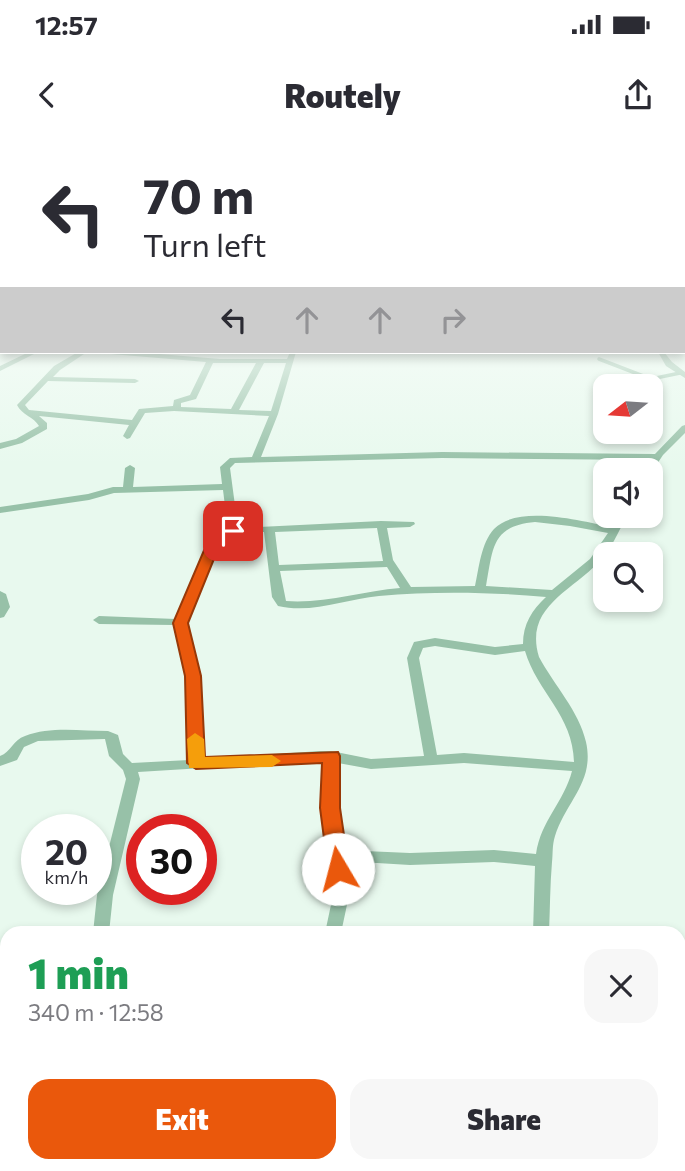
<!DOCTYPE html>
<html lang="en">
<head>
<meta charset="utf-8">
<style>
  :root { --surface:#fff; --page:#f7f7f7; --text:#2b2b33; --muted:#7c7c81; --accent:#ea580c }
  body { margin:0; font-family:Commissioner,sans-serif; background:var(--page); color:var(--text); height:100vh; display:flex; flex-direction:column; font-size:26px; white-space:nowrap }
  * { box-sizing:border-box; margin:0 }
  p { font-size:23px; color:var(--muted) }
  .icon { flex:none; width:38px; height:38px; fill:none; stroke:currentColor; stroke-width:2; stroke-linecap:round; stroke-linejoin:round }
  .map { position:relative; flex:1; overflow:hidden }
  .sheet { position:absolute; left:0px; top:786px; width:686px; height:247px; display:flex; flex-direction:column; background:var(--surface); border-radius:21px 21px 0 0; box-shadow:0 4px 10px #0003 }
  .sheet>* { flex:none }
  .banner { position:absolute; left:0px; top:0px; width:686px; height:214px; box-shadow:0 4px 10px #0003; background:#fff; color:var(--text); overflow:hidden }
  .needle { width:46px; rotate:253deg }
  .buttons { position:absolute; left:593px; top:234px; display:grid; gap:14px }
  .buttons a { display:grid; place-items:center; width:70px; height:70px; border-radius:14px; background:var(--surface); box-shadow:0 4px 10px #0003; font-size:35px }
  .speed { position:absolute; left:21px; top:674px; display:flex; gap:14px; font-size:35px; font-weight:700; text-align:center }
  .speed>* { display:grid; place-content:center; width:91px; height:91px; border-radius:50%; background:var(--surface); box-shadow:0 4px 10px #0003; line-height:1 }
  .speed small { font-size:18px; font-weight:400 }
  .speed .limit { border:10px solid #d22; background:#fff; color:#111 }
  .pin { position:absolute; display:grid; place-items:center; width:60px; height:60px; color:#fff; margin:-30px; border-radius:14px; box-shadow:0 4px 10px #0006 }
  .me { position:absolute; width:77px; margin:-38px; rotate:352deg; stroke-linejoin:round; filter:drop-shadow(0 0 5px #0008) }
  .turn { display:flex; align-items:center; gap:24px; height:147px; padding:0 28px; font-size:32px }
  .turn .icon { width:91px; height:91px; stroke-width:2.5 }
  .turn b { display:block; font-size:49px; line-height:60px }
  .lanes { display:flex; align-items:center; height:66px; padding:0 28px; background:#0003; justify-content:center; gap:35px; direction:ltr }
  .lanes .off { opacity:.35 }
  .round { display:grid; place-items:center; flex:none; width:74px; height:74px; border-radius:21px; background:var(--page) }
  .head { display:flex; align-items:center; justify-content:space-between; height:119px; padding:0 28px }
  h1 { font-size:42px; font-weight:800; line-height:52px; color:#1e9e55 }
  .button { display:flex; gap:14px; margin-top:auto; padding:14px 28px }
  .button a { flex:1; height:80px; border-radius:21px; background:var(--accent); color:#fff; font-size:28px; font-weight:800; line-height:80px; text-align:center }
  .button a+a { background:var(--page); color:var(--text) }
  .status { display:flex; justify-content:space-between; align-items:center; height:49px; padding:0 35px; background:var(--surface); direction:ltr }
  .status svg { height:19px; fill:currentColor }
  header { display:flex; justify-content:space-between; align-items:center; height:91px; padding:0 28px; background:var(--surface); font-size:32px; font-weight:800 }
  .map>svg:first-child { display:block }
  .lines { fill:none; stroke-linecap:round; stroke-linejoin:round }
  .lane-far1 { stroke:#97c1a8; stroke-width:3.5 }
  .lane { stroke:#97c1a8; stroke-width:10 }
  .street { fill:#97c1a8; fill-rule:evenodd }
  .route { fill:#ea580c; stroke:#983908; stroke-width:2 }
  .slow { fill:#f59e0b }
</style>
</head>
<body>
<div class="status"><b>12:57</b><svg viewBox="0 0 49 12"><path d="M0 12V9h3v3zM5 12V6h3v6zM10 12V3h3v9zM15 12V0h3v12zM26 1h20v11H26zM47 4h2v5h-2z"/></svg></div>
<header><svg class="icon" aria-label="back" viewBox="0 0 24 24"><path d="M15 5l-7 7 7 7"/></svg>Routely<svg class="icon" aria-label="share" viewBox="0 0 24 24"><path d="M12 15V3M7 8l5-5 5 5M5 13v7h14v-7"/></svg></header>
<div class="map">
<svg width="685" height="1031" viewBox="0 0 685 1031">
  <rect width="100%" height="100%" fill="#e8f9ee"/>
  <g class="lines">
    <path class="lane-far1" d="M599,219L651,239L680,233"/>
    <path class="lane" d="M573,1026L585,1031"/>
    <path class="street" d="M684,185H685V189H684Z
      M0,194H2V201H0Z
      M29,212H38L0,231V226Z
      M78,212H87L60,230L53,237L135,239L139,241L135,243L48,241L25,265L29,270L132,280L139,269L173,266L174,260L190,255L206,222L111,214L108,212H135L220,219H287L290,212H296L278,274L261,317L442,312L655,314L682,286L685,285V293L663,315L651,333V331H644L651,320L442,318L235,323L230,328L238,388L381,381L414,382L415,384L410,387L387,388L393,420L411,447L475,446C479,428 481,403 494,389C518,364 581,381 611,387L617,376H627C618,392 611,410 598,423C570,452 524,468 539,517C554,545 579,571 586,602C595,642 566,661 555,696C552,705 553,715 552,722C550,745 550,769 549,793H533L535,726L494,722L410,725L344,721L348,760L341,793H325L332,760L323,668L324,621H320L138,632L140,639L113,755L109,793H93L97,755L126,639L123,630L109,616L105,599L38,601L24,607L17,620L0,626V616C11,612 13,600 25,596C50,586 81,591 108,591L118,595L123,614L132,623L189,620L187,536L177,488L173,485L99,484L93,480L99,476L176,479L210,402L221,392L228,390L223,350L114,353L89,360L0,373V367L88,354L113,347H123L125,328L130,325L135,328L133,347L222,344L220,327L230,318L252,317L269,276L174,271L145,273L130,298L127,299L123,296L129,285L39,276L47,283V289L22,303L0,309V303L16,299L39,286C34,277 22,275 17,265L54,226ZM213,223H256L231,269L181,267V263L196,259ZM264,223H286L271,271L239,270ZM535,382L570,386L608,393L590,419L552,450L486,446C493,409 491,386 535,382ZM377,388L383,421L279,425L275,392ZM264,392L272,457L278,466C312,474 346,459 379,456C434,451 490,452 546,457C532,470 523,484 523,504L495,507L435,498L414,502L407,518L424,616L371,619L331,611H320L203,619L199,536L189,486L186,483L220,403C233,393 247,393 264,392ZM387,427L400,448C363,451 323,464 286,461L280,431ZM435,506L495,515L525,511C537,552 573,575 574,622L464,613L437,615L419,518L423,508ZM338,623L371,629L464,623L572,631C564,662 541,680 536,714L494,710L410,713L342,710L337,668Z
      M658,212H664L672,222L685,232V238L666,226Z
      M0,451L6,454L10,467L4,477L0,478Z
      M49,1026H69L67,1031H47Z
      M192,1026H212L211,1031H191Z
      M315,1026H356L358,1031H317Z
      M493,1026H517L515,1031H491Z"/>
  </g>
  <linearGradient id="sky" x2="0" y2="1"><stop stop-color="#6db8c2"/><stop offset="0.55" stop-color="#f5fcf7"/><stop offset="1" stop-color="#f5fcf7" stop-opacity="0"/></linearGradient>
  <rect width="685" height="325" fill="url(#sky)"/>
  <path class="route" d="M233,387L240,391L220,404L188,483L201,536L205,617L338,612L340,616V668L349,729L346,735H331L328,729L320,668L322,623L196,629L187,623L185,536L173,483L208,401Z"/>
  <path class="slow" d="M195,593L204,599L205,617L272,615L281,621L272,627L189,628L187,599Z"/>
</svg>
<div class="buttons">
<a><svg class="needle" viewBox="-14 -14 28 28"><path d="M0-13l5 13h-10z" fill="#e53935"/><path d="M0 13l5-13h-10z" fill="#7c7c81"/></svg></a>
<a><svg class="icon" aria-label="sound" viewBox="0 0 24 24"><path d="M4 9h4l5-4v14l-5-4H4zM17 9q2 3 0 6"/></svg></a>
<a><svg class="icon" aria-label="search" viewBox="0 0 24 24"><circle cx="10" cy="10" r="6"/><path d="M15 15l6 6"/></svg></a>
</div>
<div class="speed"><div>20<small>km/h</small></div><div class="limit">30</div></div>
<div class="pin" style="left:233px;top:391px;background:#d93025"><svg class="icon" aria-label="arrive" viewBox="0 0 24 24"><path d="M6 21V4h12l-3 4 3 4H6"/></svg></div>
<svg class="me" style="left:338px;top:729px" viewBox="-20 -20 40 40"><circle r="19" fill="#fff"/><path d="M0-13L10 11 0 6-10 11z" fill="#ea580c"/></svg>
<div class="banner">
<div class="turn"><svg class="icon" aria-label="left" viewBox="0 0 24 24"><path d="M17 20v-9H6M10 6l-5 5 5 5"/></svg><div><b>70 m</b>Turn left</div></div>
<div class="lanes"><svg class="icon" aria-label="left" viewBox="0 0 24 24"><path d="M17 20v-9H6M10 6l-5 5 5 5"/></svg><svg class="icon off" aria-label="ahead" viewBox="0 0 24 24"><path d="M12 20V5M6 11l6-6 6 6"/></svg><svg class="icon off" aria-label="ahead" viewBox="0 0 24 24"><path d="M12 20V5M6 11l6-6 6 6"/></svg><svg class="icon off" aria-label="right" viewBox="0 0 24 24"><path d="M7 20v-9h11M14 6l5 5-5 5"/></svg></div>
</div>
<section class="sheet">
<div class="head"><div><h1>1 min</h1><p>340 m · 12:58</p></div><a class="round"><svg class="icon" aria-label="close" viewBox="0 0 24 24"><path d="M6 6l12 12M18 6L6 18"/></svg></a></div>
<div class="button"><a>Exit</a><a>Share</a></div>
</section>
</div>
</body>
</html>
